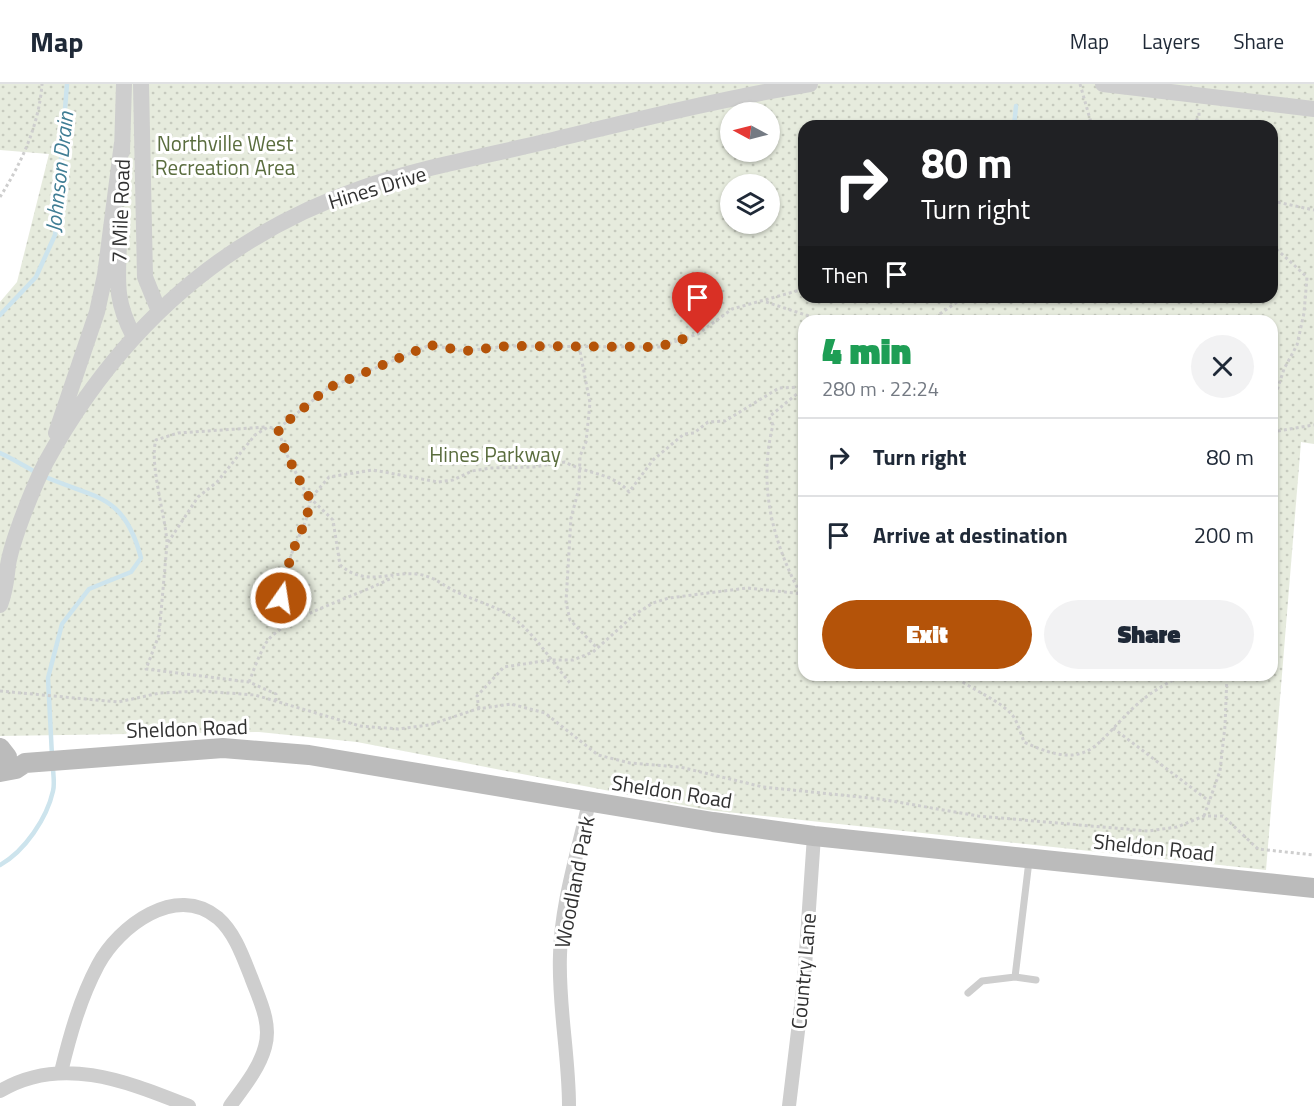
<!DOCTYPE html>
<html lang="en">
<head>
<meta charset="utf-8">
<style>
  :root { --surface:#fff; --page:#f2f2f3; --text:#1f2937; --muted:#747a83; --line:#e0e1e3; --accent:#b45309 }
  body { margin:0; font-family:"Titillium Web",sans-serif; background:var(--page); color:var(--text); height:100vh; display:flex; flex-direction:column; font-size:22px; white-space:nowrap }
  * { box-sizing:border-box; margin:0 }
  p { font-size:20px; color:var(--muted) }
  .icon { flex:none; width:33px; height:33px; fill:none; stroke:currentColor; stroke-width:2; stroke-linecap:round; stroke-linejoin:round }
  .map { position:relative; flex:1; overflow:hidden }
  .side { position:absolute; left:798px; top:231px; width:480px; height:366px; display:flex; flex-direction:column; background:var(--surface); border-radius:18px; box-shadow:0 2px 4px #0004 }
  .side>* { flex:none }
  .banner { position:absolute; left:798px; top:36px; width:480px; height:183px; border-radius:18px; box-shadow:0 2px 4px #0004; background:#202124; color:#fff; overflow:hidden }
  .needle { width:39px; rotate:277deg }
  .tools { position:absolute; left:720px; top:18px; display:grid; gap:12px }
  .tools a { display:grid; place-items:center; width:60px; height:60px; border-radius:50%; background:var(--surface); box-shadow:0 2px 4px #0004; font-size:30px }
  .pin { position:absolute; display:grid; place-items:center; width:51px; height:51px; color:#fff; margin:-62px -26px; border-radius:50% 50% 50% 0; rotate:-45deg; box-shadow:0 0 6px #0007 }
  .pin .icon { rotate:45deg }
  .me { position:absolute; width:66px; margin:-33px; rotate:13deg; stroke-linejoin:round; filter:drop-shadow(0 0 4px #0008) }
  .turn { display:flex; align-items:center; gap:21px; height:126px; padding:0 24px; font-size:27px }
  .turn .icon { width:78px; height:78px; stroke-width:2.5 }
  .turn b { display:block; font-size:42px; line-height:51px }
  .then { display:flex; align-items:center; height:57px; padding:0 24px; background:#0003; gap:12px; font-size:22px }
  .round { display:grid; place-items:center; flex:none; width:63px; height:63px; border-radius:32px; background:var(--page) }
  .head { display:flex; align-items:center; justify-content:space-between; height:102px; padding:0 24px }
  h1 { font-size:36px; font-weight:800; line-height:45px; color:#1e9e55 }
  .primary-button { display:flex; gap:12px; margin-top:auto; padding:12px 24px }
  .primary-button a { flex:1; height:69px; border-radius:36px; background:var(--accent); color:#fff; font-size:24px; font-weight:800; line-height:69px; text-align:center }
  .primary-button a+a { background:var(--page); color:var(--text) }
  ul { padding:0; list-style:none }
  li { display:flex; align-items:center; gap:18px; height:78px; padding:0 24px; border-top:2px solid var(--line) }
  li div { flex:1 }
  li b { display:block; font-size:22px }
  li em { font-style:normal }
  header { display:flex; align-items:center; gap:36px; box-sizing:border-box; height:84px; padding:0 30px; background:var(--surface); border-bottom:2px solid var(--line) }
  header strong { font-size:28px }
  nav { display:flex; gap:33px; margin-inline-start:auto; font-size:21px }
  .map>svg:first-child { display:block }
  .park { fill:url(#park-dots); fill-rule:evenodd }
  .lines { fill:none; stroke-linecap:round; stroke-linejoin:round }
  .stream { stroke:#cde4ed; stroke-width:4.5 }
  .path { stroke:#cecece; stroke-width:3; stroke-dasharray:3 3; stroke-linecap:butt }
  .service { stroke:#cecece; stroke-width:7 }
  .minor { stroke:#cecece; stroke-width:14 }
  .tertiary { stroke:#cecece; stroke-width:16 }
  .secondary { stroke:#bbb; stroke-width:20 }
  .route { stroke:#b45309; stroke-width:10; stroke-dasharray:0 18 }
  .labels { text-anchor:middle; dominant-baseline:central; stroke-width:6; stroke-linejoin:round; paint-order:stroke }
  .park-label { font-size:21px; fill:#5a6d3e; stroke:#fff }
  .street-label { font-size:21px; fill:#313131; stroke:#fff }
  .water-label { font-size:22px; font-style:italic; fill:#3f7d94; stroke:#fff }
</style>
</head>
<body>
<header>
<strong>Map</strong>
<nav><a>Map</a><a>Layers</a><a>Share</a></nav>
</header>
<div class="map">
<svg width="1314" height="1022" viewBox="0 0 1314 1022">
  <defs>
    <pattern id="park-dots" width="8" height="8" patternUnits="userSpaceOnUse" patternTransform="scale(1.5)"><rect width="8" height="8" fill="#e6ebdd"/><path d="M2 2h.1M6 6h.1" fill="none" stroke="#c6cabe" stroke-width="1.8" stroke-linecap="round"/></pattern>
  </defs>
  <rect width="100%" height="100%" fill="#fff"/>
  <path class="park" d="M0,0H1314V360L1301,358L1266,786L708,726L357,658L259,648L0,652V218L17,198L49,70L0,66ZM730,28H770V68H730ZM804,42H1272V213H804ZM730,100H770V140H730ZM804,237H1272V591H804Z"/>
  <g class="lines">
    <path class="stream" d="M1014,42L1016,22
      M0,231L36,193L55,151L67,0
      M0,369C14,375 27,384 41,391C94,415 124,408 141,474L131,488L89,505L62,540L48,594L52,672
      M0,781C25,767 47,734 53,707C55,699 53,691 53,683"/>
    <path class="path" d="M1080,0L1092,42
      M1193,42L1199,32V25
      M0,113C22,78 39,41 42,0
      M1272,117L1314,126
      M1272,161L1307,193L1304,229L1297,261L1284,285L1272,322
      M766,218L824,237
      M930,237L964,213
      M579,262L590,319L586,358L580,372L579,404L571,434L566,518L570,536L597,564
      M1272,335V348
      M279,344L328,304L430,261L465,267L507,262L659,263L698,250L732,225L804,205
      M1272,348L1314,341
      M167,458C165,431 149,378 156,356L178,349L266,343
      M800,509C772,456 758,400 773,341L769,333L804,304
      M279,546L281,514L291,471L306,436L311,414L329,393L373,386L438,398L453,396L472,387L490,384L534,383L565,378C588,391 612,388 629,408L653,376L684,350L694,349L708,338L725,337L779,304L804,303
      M953,591C971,606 999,615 1013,632C1018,639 1021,650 1024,658C1094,691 1095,656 1141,617C1153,607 1168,599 1181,591
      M249,598C254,585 259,571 266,559C282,533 362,511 393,493
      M0,607L118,618L160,609L201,607L255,611L360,642L398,645L429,641L477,625L511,620L545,629L598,671L630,679L680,683L763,703L880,715L978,732L1148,747L1177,743L1204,732H1223L1258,765L1314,771
      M276,617V610L249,598L146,585L159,551L167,460L198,413L217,398L255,351L268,343L278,345L286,369L307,411L333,436L340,481C371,507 396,481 429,493C438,496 447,504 457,508C475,517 496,522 512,533C535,550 552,578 570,599
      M479,625L477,612L504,583L550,576H573L593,568L634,531L653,519L669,514L747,504L804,510
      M1113,644L1209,717
      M1204,732L1220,687L1225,642L1227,591"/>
    <path class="service" d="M1029,777L1015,893L1036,896
      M968,909L982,897L1015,893"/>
    <path class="minor" d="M61,988C70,951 80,915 98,881C119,842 176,799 218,834C235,849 243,873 251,893C259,915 272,939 265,963C259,985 243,1004 230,1022
      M0,1007C62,970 128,998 189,1022
      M569,1022C569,971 558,921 560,871C561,820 578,768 589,718
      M789,1022L804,897L814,752"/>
    <path class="tertiary" d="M141,0L145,193L158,225
      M1103,0L1314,25
      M122,68L124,0
      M119,157C118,196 114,215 133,251
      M56,349L97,228L105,191L122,59
      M0,521C6,505 6,497 8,481C12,456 34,401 46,378C118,247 220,153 362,104C419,84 481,73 540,59C629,38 719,15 810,0"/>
    <path class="secondary" d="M0,664L7,673
      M0,688L16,685L25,679L223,664L309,671L713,738L814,752L1314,804"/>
  </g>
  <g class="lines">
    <path class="route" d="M281,514L291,471L306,436L311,414L307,411L286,369L278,345L328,304L430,261L465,267L507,262L659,263L698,250"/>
  </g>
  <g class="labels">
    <g class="park-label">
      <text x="225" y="59">Northville West<tspan x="225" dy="24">Recreation Area</tspan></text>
      <text x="495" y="370">Hines Parkway</text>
    </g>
    <g class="street-label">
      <text transform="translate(377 103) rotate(-17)">Hines Drive</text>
      <text transform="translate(120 127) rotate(-88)">7 Mile Road</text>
      <text transform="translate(187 644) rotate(-2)">Sheldon Road</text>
      <text transform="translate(672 707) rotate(9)">Sheldon Road</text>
      <text transform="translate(1154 763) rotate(6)">Sheldon Road</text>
      <text transform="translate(574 798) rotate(-79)">Woodland Park</text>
      <text transform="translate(803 887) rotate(-85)">Country Lane</text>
    </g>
    <g class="water-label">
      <text transform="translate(59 88) rotate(-84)">Johnson Drain</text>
    </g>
  </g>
</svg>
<div class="tools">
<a><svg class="needle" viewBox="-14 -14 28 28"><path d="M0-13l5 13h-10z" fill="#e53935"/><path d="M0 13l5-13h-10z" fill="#747a83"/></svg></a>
<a><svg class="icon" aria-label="layers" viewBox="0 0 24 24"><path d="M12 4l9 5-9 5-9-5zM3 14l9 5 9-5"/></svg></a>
</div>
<div class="pin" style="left:698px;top:250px;background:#d93025"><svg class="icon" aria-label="arrive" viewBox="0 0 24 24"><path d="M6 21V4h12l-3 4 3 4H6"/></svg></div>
<svg class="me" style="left:281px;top:514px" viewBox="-20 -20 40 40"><circle r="17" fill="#b45309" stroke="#fff" stroke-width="3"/><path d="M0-11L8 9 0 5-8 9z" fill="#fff"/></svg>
<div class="banner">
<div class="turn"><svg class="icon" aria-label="right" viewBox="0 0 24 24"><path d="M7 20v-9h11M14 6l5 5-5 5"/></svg><div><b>80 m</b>Turn right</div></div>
<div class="then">Then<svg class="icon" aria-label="arrive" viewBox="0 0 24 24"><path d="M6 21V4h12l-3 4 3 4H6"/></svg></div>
</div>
<section class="side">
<div class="head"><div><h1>4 min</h1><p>280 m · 22:24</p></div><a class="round"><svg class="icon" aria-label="close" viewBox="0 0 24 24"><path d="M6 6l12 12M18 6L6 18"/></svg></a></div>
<ul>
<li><svg class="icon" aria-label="right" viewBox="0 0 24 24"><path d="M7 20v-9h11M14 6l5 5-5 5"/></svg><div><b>Turn right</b></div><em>80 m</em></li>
<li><svg class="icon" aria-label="arrive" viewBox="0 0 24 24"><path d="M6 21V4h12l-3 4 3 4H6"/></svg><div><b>Arrive at destination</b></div><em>200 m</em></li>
</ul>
<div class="primary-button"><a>Exit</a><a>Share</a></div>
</section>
</div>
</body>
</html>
